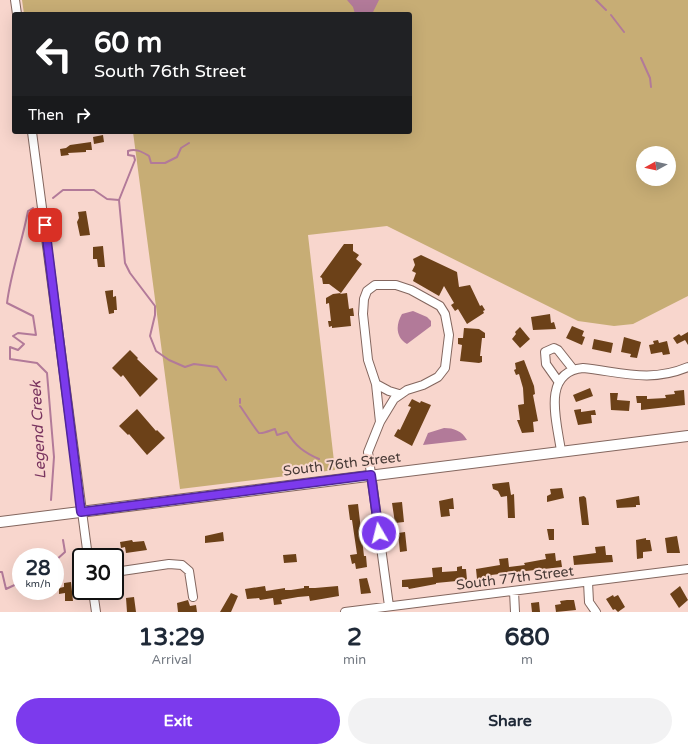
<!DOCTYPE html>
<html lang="en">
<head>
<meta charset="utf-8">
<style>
  :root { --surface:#fff; --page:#f2f2f3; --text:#1f2937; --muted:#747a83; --accent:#7c3aed }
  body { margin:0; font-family:"Varela Round",sans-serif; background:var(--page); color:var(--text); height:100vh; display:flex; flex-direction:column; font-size:15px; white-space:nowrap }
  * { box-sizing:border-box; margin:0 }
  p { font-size:13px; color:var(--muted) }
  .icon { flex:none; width:22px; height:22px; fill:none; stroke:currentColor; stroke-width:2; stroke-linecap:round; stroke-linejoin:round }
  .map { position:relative; height:612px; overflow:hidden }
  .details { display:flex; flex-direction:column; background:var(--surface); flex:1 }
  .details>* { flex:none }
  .guide { position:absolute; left:12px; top:12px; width:400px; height:122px; border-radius:4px; box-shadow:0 4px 16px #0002; background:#202124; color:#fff; overflow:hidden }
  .needle { width:26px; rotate:262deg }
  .tools { position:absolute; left:636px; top:146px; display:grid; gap:8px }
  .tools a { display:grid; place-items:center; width:40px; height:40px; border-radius:50%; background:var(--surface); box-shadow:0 4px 16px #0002; font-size:20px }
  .speed { position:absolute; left:12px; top:548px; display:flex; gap:8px; font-size:20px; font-weight:700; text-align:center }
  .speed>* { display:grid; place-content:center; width:52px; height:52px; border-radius:50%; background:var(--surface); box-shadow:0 4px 16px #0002; line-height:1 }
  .speed small { font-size:10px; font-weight:400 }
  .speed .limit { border:2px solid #111; border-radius:6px; background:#fff; color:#111 }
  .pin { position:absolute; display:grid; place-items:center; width:34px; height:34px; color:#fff; margin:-17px; border-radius:8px; box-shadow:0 2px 6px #0006 }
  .me { position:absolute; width:44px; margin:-22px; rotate:352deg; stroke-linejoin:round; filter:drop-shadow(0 0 3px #0008) }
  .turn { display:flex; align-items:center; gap:14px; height:84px; padding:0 16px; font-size:18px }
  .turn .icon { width:52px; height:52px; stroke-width:2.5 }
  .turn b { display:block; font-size:28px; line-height:34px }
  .then { display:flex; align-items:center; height:38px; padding:0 16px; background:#0003; gap:8px; font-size:15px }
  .eta { display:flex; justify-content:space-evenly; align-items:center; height:68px; text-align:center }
  .eta b { font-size:24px; font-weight:700; line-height:28px }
  .primary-button { display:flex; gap:8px; margin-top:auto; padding:8px 16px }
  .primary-button a { flex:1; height:46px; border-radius:24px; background:var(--accent); color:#fff; font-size:16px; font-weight:700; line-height:46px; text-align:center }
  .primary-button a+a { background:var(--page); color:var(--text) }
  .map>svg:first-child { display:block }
  .green { fill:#c7ad75; fill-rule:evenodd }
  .water { fill:#b27a99 }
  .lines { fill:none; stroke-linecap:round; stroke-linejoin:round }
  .stream { stroke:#b27a99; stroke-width:2 }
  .building { fill:#6c4118 }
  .minor-casing { stroke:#83665e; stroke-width:10 }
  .major-casing { stroke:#83665e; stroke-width:12 }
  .minor { stroke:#fff; stroke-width:8 }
  .major { stroke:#fff; stroke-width:10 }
  .route-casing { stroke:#51269a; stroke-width:10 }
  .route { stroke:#7c3aed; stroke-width:7 }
  .labels { text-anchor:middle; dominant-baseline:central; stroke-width:4; stroke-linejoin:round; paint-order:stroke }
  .street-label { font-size:14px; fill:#463935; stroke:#f8d6cd }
  .water-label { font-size:15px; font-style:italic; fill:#79345f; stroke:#f8d6cd }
</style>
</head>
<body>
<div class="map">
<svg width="688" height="612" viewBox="0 0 688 612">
  <rect width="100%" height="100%" fill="#f8d6cd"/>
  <path class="green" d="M22,0H688V296L633,324L614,326L578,321L387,226L308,235L335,470L180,489L133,132H410V14H24ZM643,153H669V179H643Z"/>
  <path class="water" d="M347,0H379L372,14H355L353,7Z
    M413,311L427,317L431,321V326L407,344C395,337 396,324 402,314Z
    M444,428C454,428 462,431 467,440L423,445L428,433Z"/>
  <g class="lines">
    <path class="stream" d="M596,0L606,10
      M611,15L624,32
      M641,58L650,78L651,87
      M53,198L63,190H94L107,199L119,200L135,160L134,156L128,155V151C136,148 142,152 149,156L151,163H165L177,157L181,148L189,143
      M119,200L125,263L130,273L155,306V315L150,336L156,351L169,360L185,367L194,364L217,367L226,380
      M33,208L28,211C22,243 11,271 7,303L33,316L36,335L18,333L13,336L24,344L18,350L10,347V359L37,363L47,373L54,457L51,500
      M240,399V403
      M240,406C243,410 257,432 259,433C263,434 271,430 275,429L277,435L287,432C295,446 305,453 319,459
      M55,561L65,552L63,540
      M0,572H2L6,589L21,582"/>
  </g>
  <path class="building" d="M103,135L104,142L94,144L93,137Z
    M91,142L92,150H86V152L68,153L69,155L61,156L60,149L66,148L70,145Z
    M86,211L90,235L80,236L77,222L79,218L78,212Z
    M344,244H353V251L359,255L356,259L362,264L341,293L329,284H323L322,278L320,277Z
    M103,246L105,267H98L97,259H93V247Z
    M421,255L457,272L459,287L470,285L480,306L482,305L485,310L483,311L484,313L467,324L458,309L455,311L451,305L454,303L444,286L439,296L413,281L416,273L412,271L415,265L413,259Z
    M113,290V297L116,296L117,310H114V313L109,314L105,291Z
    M341,293L340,294L347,293L349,309L353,308L354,316H350L351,326L332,328V326L329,327L328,321H331L329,303L326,304V298L333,294Z
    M550,314L551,323L554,322L556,329L533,330L531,317Z
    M572,326L584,331L582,336L585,337L582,345L566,338Z
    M520,327L530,339L520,348L512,339L516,334L515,332Z
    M464,328L479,329L485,333V338H482L480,356H482V362L479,363L460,361L462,345L458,344V338H463Z
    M688,332V345L685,340L677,344L673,338L679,334L681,336Z
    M624,337L641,342L637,358L630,357L631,354L621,352Z
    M594,339L613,343L611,353L592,349Z
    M658,340L659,343L667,341L670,354L663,355L662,352L651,354L649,345L654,344L653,341Z
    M130,350L138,358L137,359L158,379L140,397L123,375L121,377L112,368Z
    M524,360L534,386L535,394L533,395L538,421L533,422L534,432L522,433L517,420H520L518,405L524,404L523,388L519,374L516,375L514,370L516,369L515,363Z
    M590,388L593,396L576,402L573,395Z
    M684,390L685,405L641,410V403H637L636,396H647V399L666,398L665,395L675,394L674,391Z
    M610,393H618L617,400L630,401L629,411L611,410Z
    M412,399L420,403L421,401L431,405L412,446L394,436L398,429L400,430L411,407L408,406Z
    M137,409L156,431L157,430L165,438L147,455L129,434L128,435L119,426Z
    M581,409V412L595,410L596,415H591L592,423L578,425L574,410Z
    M509,482L511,495L514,494L515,518H508L507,496L501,497L498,491L493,489L492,484Z
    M562,488L564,498L547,502V496L551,494L550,489Z
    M584,496L586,498L589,525H582L579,500V497Z
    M639,496L640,505H636V507L617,508L616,500Z
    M453,498L454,509H449L450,516L441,517L439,501Z
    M402,502L404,522L395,523L392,503Z
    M358,504L364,556H366L367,567L356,569L355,563L352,564L350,555L357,554L352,520H350L348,505Z
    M547,529H554V540H549Z
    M223,532L224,541L205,543V536Z
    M405,532L407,551L400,552L398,533Z
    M677,536L680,553H667L665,538Z
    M646,538V540H650L652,551L643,552V558L637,559L636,540Z
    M132,540L133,542L144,541L147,550L126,553L125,547L121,548L120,542Z
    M605,546L606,555H612L613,562L574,565L573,556L596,553L595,547Z
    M555,553L556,561L561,560L562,567L491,575L492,577L477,579L476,569L500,565L499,559L508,558L509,567L525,565L524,563L546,559L545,554Z
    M296,554L297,562L284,563L283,555Z
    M462,566V569H466L467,580L436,583V584L409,589L408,587H402V580L433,577L432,568L442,567V572L457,571V567Z
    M367,578L371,593L361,594L359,579Z
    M71,582L73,601H65V593L59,594V588L64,587V583Z
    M265,586L266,591L285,588V590H291L304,588V586H309V588H315L338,586L339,596L310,601L309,596L298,597L281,600L282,604L274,605L273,598L260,600L259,598L247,599L245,589Z
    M680,586L688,600L679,608L670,594Z
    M231,593L238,596L231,612H220Z
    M613,595L614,597L618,595L625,607L618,612L615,609L613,610L606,599Z
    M134,597L136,612H127L126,598Z
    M188,600L190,606L196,605L197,612H178L177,603Z
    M567,600H574L576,610L556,612L555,605L561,604L560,601Z
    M539,602L540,612H532L531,603Z"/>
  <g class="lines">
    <g class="minor-casing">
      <path id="minor" d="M15,0L17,14
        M32,132L88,557
        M558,381L546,364L545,352L554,348L558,350L573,369
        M376,384L389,391L399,394
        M380,422L376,384L368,360L363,314L364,299L367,291L375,285H396L411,290L440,306L445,314L449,335L445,368L438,377L423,385L407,390L394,399L380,422L368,452L389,606
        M561,451C557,422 541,372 583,368C621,372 650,383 688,367
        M115,572L169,564L182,565L189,571L193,597
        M588,582L589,602L596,612
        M93,591L96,612
        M514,591L515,612
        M345,612L688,569"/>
    </g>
    <g class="major-casing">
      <path id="major" d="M0,522L688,436"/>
    </g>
    <use href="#minor" class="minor"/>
    <use href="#major" class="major"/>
  </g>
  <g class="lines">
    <g class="route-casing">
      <path id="route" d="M45,225L81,512L371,475L379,533"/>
    </g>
    <use href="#route" class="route"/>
  </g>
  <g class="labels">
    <g class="street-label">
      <text transform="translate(342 464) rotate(-7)">South 76th Street</text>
      <text transform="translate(515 578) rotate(-7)">South 77th Street</text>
    </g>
    <g class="water-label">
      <text transform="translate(38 430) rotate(-93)">Legend Creek</text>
    </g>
  </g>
</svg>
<div class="tools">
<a><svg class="needle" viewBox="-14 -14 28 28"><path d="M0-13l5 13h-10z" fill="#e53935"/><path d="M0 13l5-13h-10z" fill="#747a83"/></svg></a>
</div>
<div class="speed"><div>28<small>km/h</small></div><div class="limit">30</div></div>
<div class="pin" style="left:45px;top:225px;background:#d93025"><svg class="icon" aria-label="arrive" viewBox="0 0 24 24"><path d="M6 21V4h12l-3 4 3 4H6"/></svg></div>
<svg class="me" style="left:379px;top:533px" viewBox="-20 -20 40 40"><circle r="17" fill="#7c3aed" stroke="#fff" stroke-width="3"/><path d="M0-11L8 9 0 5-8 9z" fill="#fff"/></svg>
<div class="guide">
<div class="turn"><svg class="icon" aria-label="left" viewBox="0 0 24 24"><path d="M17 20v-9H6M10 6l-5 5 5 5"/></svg><div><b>60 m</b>South 76th Street</div></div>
<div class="then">Then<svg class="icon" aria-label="right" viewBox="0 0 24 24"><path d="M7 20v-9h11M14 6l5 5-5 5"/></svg></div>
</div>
</div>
<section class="details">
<div class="eta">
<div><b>13:29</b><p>Arrival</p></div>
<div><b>2</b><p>min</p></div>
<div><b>680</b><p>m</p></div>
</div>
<div class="primary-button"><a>Exit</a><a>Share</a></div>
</section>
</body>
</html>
